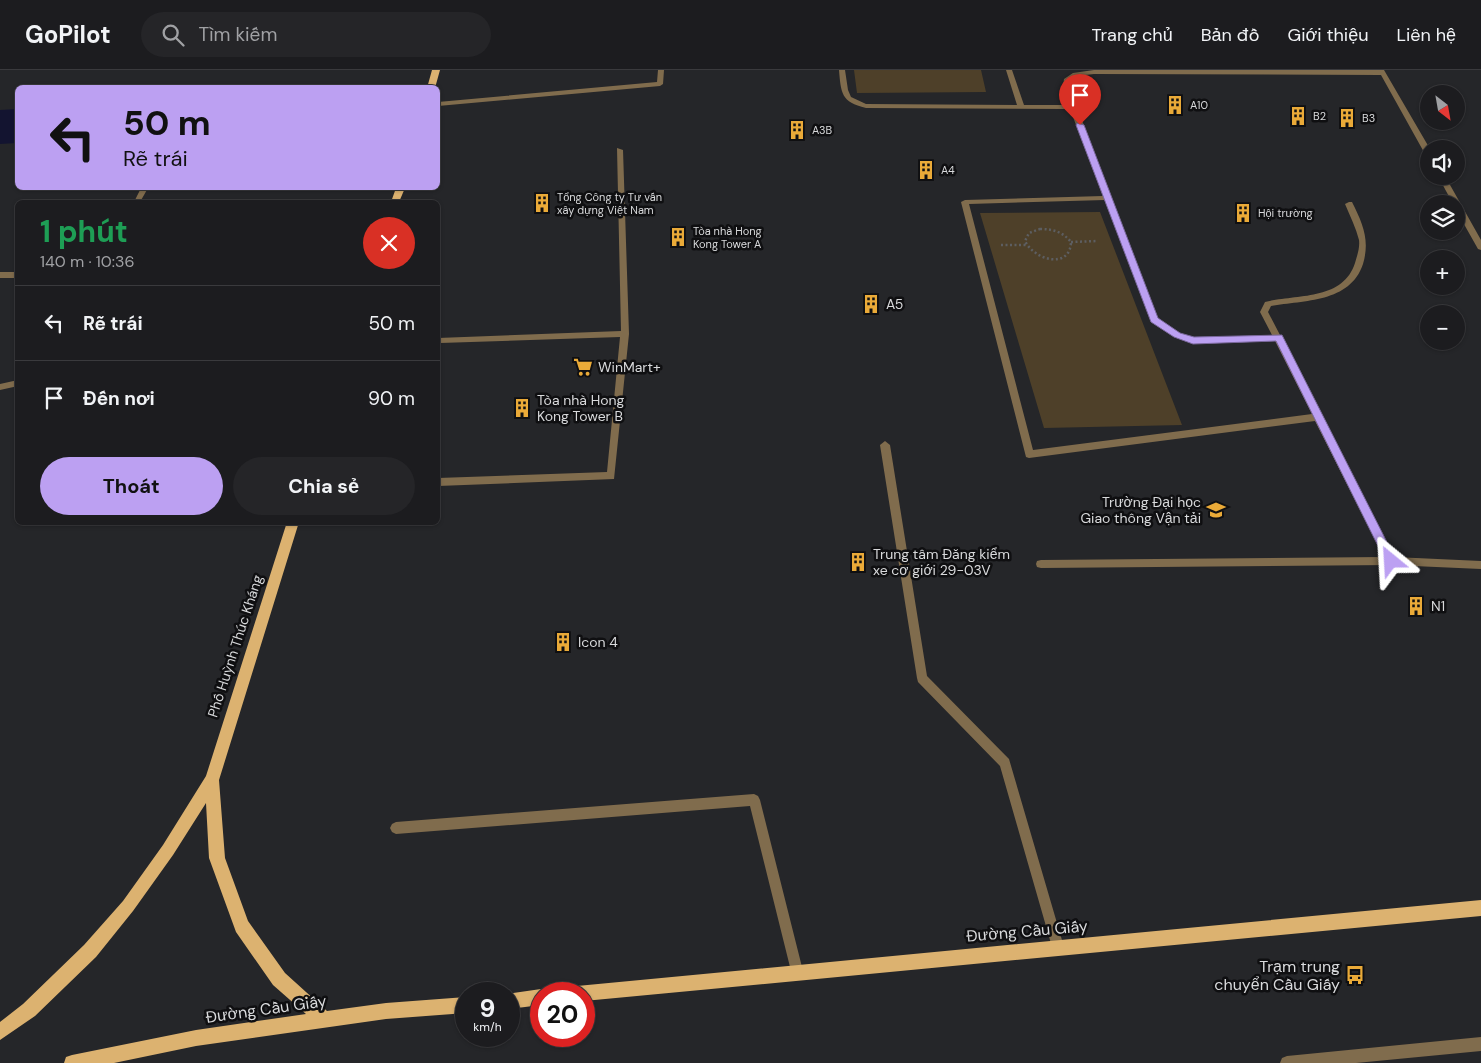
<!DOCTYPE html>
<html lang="vi">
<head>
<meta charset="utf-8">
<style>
  :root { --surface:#1c1c1f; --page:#252528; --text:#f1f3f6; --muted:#a0a1a4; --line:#3a3a3d; --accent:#bca0f2 }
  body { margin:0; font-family:"DM Sans",sans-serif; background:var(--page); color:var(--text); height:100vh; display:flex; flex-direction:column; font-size:19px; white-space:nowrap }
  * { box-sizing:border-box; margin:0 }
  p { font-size:16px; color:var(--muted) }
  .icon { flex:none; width:28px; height:28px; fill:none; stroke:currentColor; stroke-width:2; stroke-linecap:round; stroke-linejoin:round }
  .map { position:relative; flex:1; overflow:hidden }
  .panel { position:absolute; left:15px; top:130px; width:425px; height:325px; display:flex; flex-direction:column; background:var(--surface); border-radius:8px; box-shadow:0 1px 4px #0004,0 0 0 1px var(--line) }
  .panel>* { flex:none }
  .banner { position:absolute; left:15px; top:15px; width:425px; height:105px; border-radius:8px; box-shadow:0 1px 4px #0004,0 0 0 1px var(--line); background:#bca0f2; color:#111; overflow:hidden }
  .needle { width:32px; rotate:149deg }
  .buttons { position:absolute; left:1420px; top:15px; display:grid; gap:10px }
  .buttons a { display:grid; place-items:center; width:45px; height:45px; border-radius:50%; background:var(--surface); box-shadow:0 1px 4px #0004,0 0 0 1px var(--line); font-size:25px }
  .speed { position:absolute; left:455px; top:912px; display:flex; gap:10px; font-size:25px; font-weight:700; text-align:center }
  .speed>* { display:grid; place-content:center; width:65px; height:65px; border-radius:50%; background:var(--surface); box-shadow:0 1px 4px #0004,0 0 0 1px var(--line); line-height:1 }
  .speed small { font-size:12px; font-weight:400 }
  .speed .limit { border:8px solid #d22; background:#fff; color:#111 }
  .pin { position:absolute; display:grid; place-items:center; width:42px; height:42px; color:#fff; margin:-51px -21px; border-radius:50% 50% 50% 0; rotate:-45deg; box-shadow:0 0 5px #0007 }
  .pin .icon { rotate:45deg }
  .me { position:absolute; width:55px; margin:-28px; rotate:333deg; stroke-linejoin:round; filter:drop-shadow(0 0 4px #0008) }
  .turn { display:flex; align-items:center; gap:18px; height:105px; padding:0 25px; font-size:22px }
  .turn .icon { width:65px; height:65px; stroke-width:2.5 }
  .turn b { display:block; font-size:35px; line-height:42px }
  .round { display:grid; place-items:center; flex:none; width:52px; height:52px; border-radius:26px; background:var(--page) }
  .overview { display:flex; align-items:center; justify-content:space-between; height:85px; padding:0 25px }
  h1 { font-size:30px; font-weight:700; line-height:38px; color:#1e9e55 }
  .action { display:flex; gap:10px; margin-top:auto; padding:10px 25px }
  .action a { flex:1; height:58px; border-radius:30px; background:var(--accent); color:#111; font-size:20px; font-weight:700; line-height:58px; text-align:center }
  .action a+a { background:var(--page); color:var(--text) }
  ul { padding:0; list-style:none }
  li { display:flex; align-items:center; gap:15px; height:75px; padding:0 25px; border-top:1px solid var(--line) }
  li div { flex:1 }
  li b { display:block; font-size:19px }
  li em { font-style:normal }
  header { display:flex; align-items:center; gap:30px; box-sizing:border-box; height:70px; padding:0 25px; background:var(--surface); border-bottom:1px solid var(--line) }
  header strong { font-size:24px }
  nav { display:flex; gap:28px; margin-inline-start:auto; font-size:18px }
  .search { width:350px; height:45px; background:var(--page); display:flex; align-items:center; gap:12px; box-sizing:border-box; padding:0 18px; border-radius:28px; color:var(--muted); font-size:19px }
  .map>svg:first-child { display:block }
  .green { fill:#4e4029 }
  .water { fill:#131430 }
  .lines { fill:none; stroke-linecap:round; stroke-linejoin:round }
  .path { stroke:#5d5e61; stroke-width:2.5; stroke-dasharray:2 2.5; stroke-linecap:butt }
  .lane { fill:#806c4d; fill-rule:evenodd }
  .primary { fill:#dcb270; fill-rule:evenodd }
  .route { fill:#bca0f2; stroke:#7a689d }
  .labels { text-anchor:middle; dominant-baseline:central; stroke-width:5; stroke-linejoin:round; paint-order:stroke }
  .far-poi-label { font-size:11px; fill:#d9dadc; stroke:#0f0f11; text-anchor:start }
  .poi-label { font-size:14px; fill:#d9dadc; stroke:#0f0f11; text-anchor:start }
  .street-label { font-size:14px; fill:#d9dadc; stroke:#0f0f11 }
  .near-street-label { font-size:16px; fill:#d9dadc; stroke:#0f0f11 }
  .near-poi-label { font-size:16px; fill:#d9dadc; stroke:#0f0f11; text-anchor:end }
</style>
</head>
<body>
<header>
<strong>GoPilot</strong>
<div class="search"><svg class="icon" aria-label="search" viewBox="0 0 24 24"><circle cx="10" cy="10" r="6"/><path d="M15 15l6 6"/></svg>Tìm kiếm</div>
<nav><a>Trang chủ</a><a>Bản đồ</a><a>Giới thiệu</a><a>Liên hệ</a></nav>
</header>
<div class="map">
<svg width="1481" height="993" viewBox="0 0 1481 993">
  <rect width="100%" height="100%" fill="#252629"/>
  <path class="green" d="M854,0H981L986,22L857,23Z
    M1100,142L1182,355L1044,358L980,143Z"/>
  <path class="water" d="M17,39V73L0,74V40Z"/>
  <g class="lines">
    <path class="path" d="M1040,159C1053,159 1063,162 1071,172C1070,200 1034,190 1025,171L1029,163Z
      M1071,172L1098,171
      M1001,175H1026"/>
    <path class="lane" d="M658,0H664L663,14L660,16L438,36V32L657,12Z
      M839,0H845L848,20L851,27L866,34L1017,35L1006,0H1012L1024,35H1069L1063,16L1064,9L1073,3L1094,0H1384L1430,79L1429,86L1425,84L1381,5L1094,4L1077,6L1070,10L1069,16L1157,248L1180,263L1194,268L1272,265L1260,242L1265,232C1296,224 1343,231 1355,193C1357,186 1360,178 1359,170C1356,158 1350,146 1345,134L1349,132H1352C1363,154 1370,170 1363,194C1350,233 1304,230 1271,236L1268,242L1280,265L1283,268L1282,270L1394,487L1481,491V499L1391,495L1041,498L1037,497L1036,494L1037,491L1041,490L1384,487L1315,351L1029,388L1026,387L961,132L965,130L1103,126L1070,39L866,38C841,32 841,23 839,0ZM1105,130L1151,252L1174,267L1193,274L1275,271L1312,344L1033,380L969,134Z
      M617,78L623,80L629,264L614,409L438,416V408L607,402L620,267L440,273L438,272V268L621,261Z
      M1438,106H1445L1481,170V180L1478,179L1456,140V134H1453Z
      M141,118H148L140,132H134Z
      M0,202H18V208H0Z
      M18,310V316L0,320V314Z
      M885,371L890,375L927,606L1009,689L1064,877L1062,881L1058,883L1054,881L1052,877L1000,696L918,612L917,608L880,375Z
      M754,724L758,726L760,730L803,901L802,906L797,907L792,906L791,901L750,736L396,764L392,762L390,758L392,754L396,752Z
      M1481,967V981L1356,993H1280L1282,988L1287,986Z"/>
    <path class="primary" d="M432,0H440L435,18H427Z
      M396,118H405L399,132H391Z
      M287,452H299L219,710L225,788L248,851L285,903L327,941L386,933L466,927V943L386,949L196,976L114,993H64L66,987L72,985L196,960L306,944L273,915L236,862L209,788L206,733L173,785L133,841L96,887L35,946L0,970V952L23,934L84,875L123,831L163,775L206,706Z
      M1481,830V846L584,931V924H569L571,918L577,916Z
      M541,919L548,924H541V935L509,939V924H507Z"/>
  </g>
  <path class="route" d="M1077,53L1084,55L1158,248L1180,263L1194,267L1282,265L1395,488L1397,491L1395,494H1387L1276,271L1193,274L1174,267L1151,252L1076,55Z"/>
  <defs>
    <g id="building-bare" transform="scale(1.5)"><path d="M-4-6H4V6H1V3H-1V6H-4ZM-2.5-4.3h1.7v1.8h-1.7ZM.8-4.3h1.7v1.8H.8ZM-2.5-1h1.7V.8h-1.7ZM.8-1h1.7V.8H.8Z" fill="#eaaa38" stroke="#0f0f11" stroke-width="2.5" paint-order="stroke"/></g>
    <g id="supermarket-bare" transform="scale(1.5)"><path d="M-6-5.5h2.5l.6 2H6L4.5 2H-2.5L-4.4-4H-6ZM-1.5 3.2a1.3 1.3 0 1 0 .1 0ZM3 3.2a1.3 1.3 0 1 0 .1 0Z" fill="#eaaa38" stroke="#0f0f11" stroke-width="2.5" paint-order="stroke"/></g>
    <g id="university-bare" transform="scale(1.5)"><path d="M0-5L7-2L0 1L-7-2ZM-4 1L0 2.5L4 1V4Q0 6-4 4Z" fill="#eaaa38" stroke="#0f0f11" stroke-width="2.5" paint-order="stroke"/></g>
    <g id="bus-bare" transform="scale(1.5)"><path d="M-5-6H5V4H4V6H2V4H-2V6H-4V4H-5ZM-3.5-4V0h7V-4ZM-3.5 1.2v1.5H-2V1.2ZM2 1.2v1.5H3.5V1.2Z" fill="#eaaa38" stroke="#0f0f11" stroke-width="2.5" paint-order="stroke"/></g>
  </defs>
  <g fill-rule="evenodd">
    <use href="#building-bare" x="1175" y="35"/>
    <use href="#building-bare" x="1298" y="46"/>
    <use href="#building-bare" x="1347" y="48"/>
    <use href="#building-bare" x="797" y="60"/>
    <use href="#building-bare" x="926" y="100"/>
    <use href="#building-bare" x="542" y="133"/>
    <use href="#building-bare" x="1243" y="143"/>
    <use href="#building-bare" x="678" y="167"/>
    <use href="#building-bare" x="871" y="234"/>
    <use href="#supermarket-bare" x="583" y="297"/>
    <use href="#building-bare" x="522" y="338"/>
    <use href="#university-bare" x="1216" y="440"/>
    <use href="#building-bare" x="858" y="492"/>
    <use href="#building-bare" x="1416" y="536"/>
    <use href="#building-bare" x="563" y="572"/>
    <use href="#bus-bare" x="1355" y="905"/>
  </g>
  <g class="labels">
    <g class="far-poi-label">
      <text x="1190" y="35">A10</text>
      <text x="1313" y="46">B2</text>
      <text x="1362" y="48">B3</text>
      <text x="812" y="60">A3B</text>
      <text x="941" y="100">A4</text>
      <text x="557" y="127">Tổng Công ty Tư vấn<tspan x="557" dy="13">xây dựng Việt Nam</tspan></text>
      <text x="1258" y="143">Hội trường</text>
      <text x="693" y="161">Tòa nhà Hong<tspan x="693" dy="13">Kong Tower A</tspan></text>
    </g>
    <g class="poi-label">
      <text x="886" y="234">A5</text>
      <text x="598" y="297">WinMart+</text>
      <text x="537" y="330">Tòa nhà Hong<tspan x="537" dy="16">Kong Tower B</tspan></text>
      <text x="1201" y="432" text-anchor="end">Trường Đại học<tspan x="1201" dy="16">Giao thông Vận tải</tspan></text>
      <text x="873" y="484">Trung tâm Đăng kiểm<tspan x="873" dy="16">xe cơ giới 29-03V</tspan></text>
      <text x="1431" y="536">N1</text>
      <text x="578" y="572">Icon 4</text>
    </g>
    <g class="street-label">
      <text transform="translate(235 576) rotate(-72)">Phố Huỳnh Thúc Kháng</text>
    </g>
    <g class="near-street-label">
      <text transform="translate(1027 861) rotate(-5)">Đường Cầu Giấy</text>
      <text transform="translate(266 939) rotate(-8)">Đường Cầu Giấy</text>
    </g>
    <g class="near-poi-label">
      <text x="1340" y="896">Trạm trung<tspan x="1340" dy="18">chuyển Cầu Giấy</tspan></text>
    </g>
  </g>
</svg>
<div class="buttons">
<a><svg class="needle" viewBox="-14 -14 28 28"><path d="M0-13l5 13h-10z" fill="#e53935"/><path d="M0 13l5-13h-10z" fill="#a0a1a4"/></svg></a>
<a><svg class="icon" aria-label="sound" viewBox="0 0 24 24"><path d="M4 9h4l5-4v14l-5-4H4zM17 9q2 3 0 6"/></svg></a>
<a><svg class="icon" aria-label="layers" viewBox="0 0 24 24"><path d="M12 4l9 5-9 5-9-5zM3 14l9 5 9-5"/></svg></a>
<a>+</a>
<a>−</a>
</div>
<div class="speed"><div>9<small>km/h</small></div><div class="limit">20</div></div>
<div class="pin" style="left:1080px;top:55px;background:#d93025"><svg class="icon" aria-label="arrive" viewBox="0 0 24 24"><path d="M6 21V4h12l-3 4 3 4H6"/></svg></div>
<svg class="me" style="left:1391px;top:491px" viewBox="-20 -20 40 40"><path d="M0-17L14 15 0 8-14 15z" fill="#bca0f2" stroke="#fff" stroke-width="4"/></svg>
<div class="banner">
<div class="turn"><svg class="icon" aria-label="left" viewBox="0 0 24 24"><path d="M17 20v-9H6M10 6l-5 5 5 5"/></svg><div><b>50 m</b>Rẽ trái</div></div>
</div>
<section class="panel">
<div class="overview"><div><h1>1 phút</h1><p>140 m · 10:36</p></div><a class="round" style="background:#d93025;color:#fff"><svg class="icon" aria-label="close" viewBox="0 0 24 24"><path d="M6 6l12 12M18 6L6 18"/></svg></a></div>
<ul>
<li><svg class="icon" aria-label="left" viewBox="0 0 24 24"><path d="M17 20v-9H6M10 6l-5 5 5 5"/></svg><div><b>Rẽ trái</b></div><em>50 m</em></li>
<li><svg class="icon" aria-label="arrive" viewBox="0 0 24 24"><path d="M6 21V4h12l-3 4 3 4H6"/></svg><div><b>Đến nơi</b></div><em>90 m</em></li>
</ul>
<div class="action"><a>Thoát</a><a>Chia sẻ</a></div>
</section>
</div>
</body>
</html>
